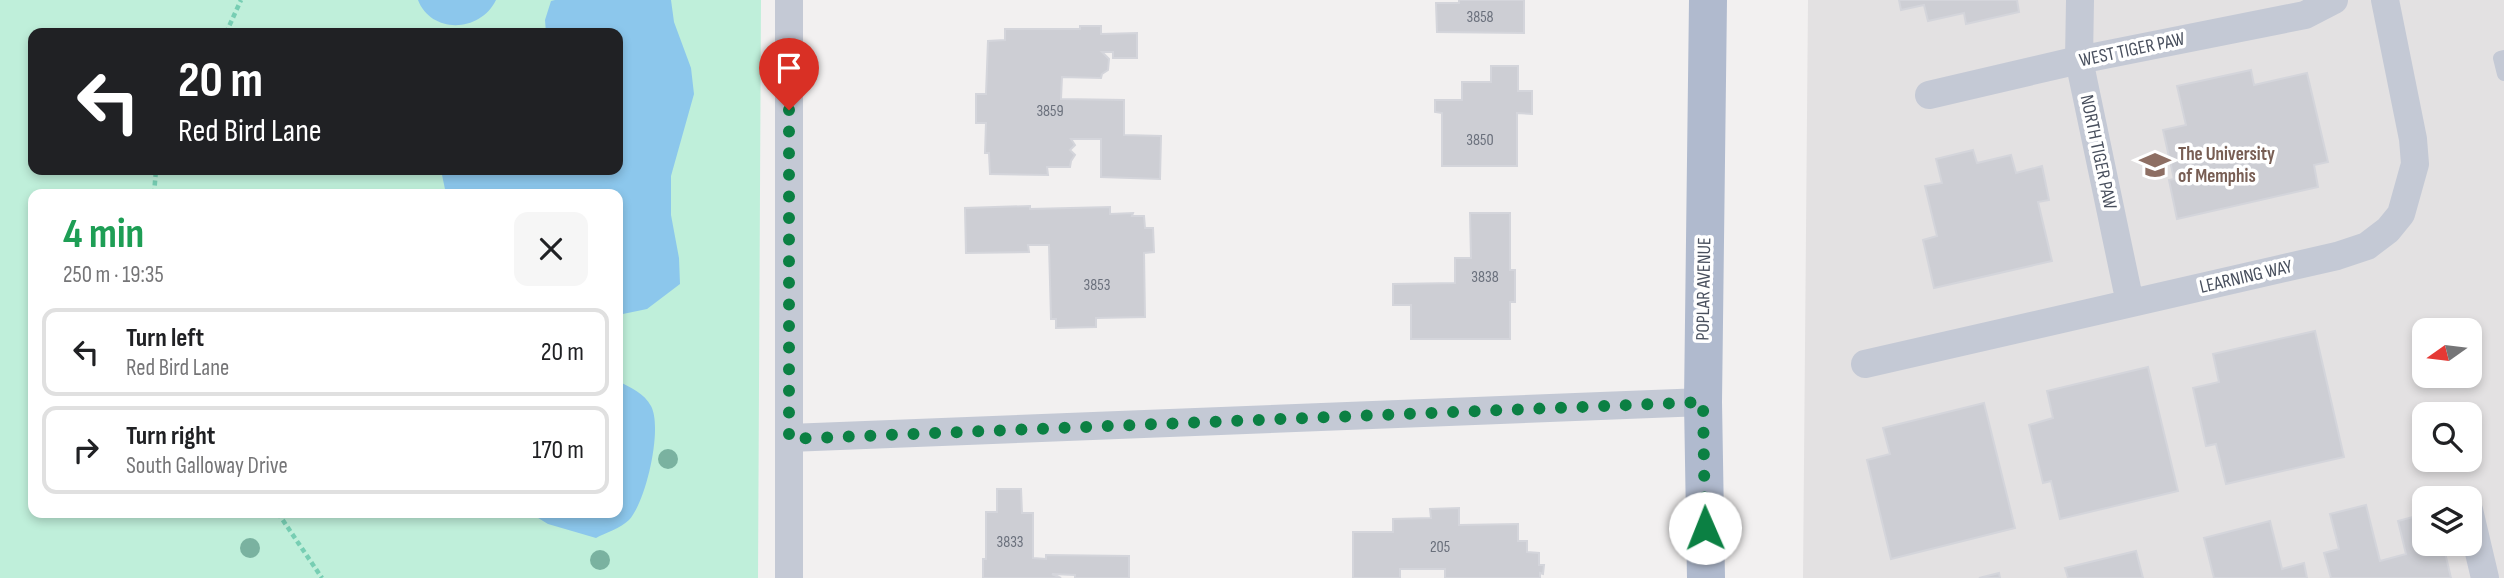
<!DOCTYPE html>
<html lang="en">
<head>
<meta charset="utf-8">
<style>
  :root { --surface:#fff; --page:#f6f6f6; --text:#202124; --muted:#757577; --line:#e0e0e0 }
  body { margin:0; font-family:"Sofia Sans Condensed",sans-serif; background:var(--page); color:var(--text); height:100vh; display:flex; flex-direction:column; font-size:26px; white-space:nowrap }
  * { box-sizing:border-box; margin:0 }
  p { font-size:23px; color:var(--muted) }
  .icon { flex:none; width:38px; height:38px; fill:none; stroke:currentColor; stroke-width:2; stroke-linecap:round; stroke-linejoin:round }
  .map { position:relative; flex:1; overflow:hidden }
  .panel { position:absolute; left:28px; top:189px; width:595px; height:329px; display:flex; flex-direction:column; background:var(--surface); border-radius:14px; box-shadow:0 4px 10px #0003 }
  .panel>* { flex:none }
  .top-card { position:absolute; left:28px; top:28px; width:595px; height:147px; border-radius:14px; box-shadow:0 4px 10px #0003; background:#202124; color:#fff; overflow:hidden }
  .needle { width:46px; rotate:256deg }
  .fabs { position:absolute; left:2412px; top:318px; display:grid; gap:14px }
  .fabs a { display:grid; place-items:center; width:70px; height:70px; border-radius:14px; background:var(--surface); box-shadow:0 4px 10px #0003; font-size:35px }
  .pin { position:absolute; display:grid; place-items:center; width:60px; height:60px; color:#fff; margin:-72px -30px; border-radius:50% 50% 50% 0; rotate:-45deg; box-shadow:0 0 7px #0007 }
  .pin .icon { rotate:45deg }
  .me { position:absolute; width:77px; margin:-38px; rotate:359deg; stroke-linejoin:round; filter:drop-shadow(0 0 5px #0008) }
  .turn { display:flex; align-items:center; gap:24px; height:147px; padding:0 35px; font-size:32px }
  .turn .icon { width:91px; height:91px; stroke-width:2.5 }
  .turn b { display:block; font-size:49px; line-height:60px }
  .round { display:grid; place-items:center; flex:none; width:74px; height:74px; border-radius:14px; background:var(--page) }
  .summary { display:flex; align-items:center; justify-content:space-between; height:119px; padding:0 35px }
  h1 { font-size:42px; font-weight:700; line-height:52px; color:#1e9e55 }
  ul { padding:0; list-style:none }
  li { display:flex; align-items:center; gap:21px; height:88px; margin:0 14px 10px; padding:0 21px; border:4px solid var(--line); border-radius:14px }
  li div { flex:1 }
  li b { display:block; font-size:26px }
  li em { font-style:normal }
  .map>svg:first-child { display:block }
  .education { fill:#e3e1e2; fill-rule:evenodd }
  .green { fill:#bfefda; fill-rule:evenodd }
  .water { fill:#8cc7ec }
  .building { fill:#cdced4; stroke:#d4d5db; stroke-width:2 }
  .lines { fill:none; stroke-linecap:round; stroke-linejoin:round }
  .path { stroke:#77ceb3; stroke-width:4.5; stroke-dasharray:5 3.5; stroke-linecap:butt }
  .lane { stroke:#c4c9d5; stroke-width:14 }
  .street { stroke:#c4c9d5; stroke-width:28 }
  .primary { stroke:#b0bace; stroke-width:38 }
  .tree { fill:#7ab2a0 }
  .route { stroke:#0b8043; stroke-width:12; stroke-dasharray:0 21.6 }
  .labels { text-anchor:middle; dominant-baseline:central; stroke-width:7; stroke-linejoin:round; paint-order:stroke }
  .number-label { font-size:16px; fill:#696f7b }
  .street-label { font-size:19px; fill:#484f5d; stroke:#fff }
  .education-label { font-size:19px; font-weight:bold; fill:#785e54; stroke:#fff; text-anchor:start }
</style>
</head>
<body>
<div class="map">
<svg width="2504" height="578" viewBox="0 0 2504 578">
  <rect width="100%" height="100%" fill="#f2f0f0"/>
  <path class="education" d="M1808,0H2504V578H1803ZM2424,331H2469V376H2424ZM2424,415H2469V460H2424ZM2424,499H2469V544H2424Z"/>
  <path class="green" d="M0,0H761L758,578H0ZM33,33H618V170H33ZM33,194H618V513H33Z"/>
  <path class="water" d="M418,0H496C480,33 431,34 418,0Z
    M555,0H671L674,22L691,68L694,94L671,176V215L679,258L680,284L647,309L618,315V194H446L441,170H618V33H546L545,20L551,1Z
    M618,381C631,388 644,393 651,406C663,428 646,502 629,520C621,528 605,533 596,538L548,524L530,513H618Z"/>
  <path class="building" d="M1459,0H1524V33L1437,32L1436,3H1459Z
    M1899,0H2017L2019,12L1966,24L1964,13L1928,21L1924,5L1901,10Z
    M1080,26H1101V34L1137,33V58H1113V52H1102L1109,59L1108,70L1102,74L1101,78L1062,77L1061,99L1124,100V135L1161,136L1160,179L1101,177V139H1071L1075,145L1070,150L1075,155L1071,161L1070,167H1047L1048,175L990,174L989,153H985L986,123H976V94H986L988,41L1005,40V29H1080Z
    M1491,66H1518V91H1532V114L1517,113V166H1442V113L1435,112V100H1462V82H1491Z
    M2251,70L2254,85L2307,73L2328,162L2314,165L2318,187L2177,219L2169,180L2174,179L2163,130L2186,125L2177,86Z
    M1973,150L1977,163L2011,155L2016,173L2042,166L2049,200L2038,202L2052,261L1934,288L1923,240L1937,236L1925,186L1942,183L1936,159Z
    M1030,206V209L1110,207V214L1133,213L1132,216H1144L1145,228H1153L1154,252L1144,253L1145,317L1096,318V327L1056,328V319H1051L1049,245H1028L1029,252L966,253L965,208Z
    M1470,213H1510V270H1515V302H1510V339H1411V305H1393V284L1455,283V258H1471Z
    M2315,331L2344,457L2226,484L2216,444L2206,446L2193,388L2219,382L2213,354Z
    M2148,367L2178,491L2060,519L2051,481L2043,483L2029,425L2053,418L2047,391Z
    M1984,403L2015,528L1891,559L1867,460L1890,454L1883,428Z
    M997,489H1021L1022,513H1033V558L1046,559V555L1129,556V578H1075V575L1052,574L1061,578H983V559H986V512H997Z
    M2366,505L2380,561L2406,554L2398,521L2424,514V544H2443L2451,578H2331L2324,553L2339,549L2330,514Z
    M1459,508V525L1518,524V541H1527V552L1539,553V565H1544L1543,574L1540,573V578H1445V569H1400V578H1353V532H1393V519L1431,518L1430,509Z
    M2270,521L2282,569L2304,563L2307,578H2214L2204,538Z
    M2136,551L2143,578H2068L2065,568Z
    M1999,573L2000,578H1979Z"/>
  <g class="lines">
    <path class="path" d="M226,33L241,0
      M154,194L156,170
      M278,513L322,578"/>
    <path class="lane" d="M2504,57L2500,58L2504,74"/>
    <path class="street" d="M2080,0L2079,60L2130,303
      M1929,95L2079,60L2305,15L2334,0
      M1865,364L2337,256L2367,246L2388,230L2401,214L2415,164L2413,139L2385,0
      M789,438L1703,402
      M2469,510L2485,578
      M789,578V0"/>
    <path class="primary" d="M1706,578L1703,402L1708,0"/>
  </g>
  <g class="tree">
    <circle cx="668" cy="459" r="10"/>
    <circle cx="250" cy="548" r="10"/>
    <circle cx="600" cy="560" r="10"/>
  </g>
  <g class="lines">
    <path class="route" d="M789,110V439L1703,402L1705,528"/>
  </g>
  <defs>
    <g id="university-bare" transform="scale(2.415)"><path d="M0-5L7-2L0 1L-7-2ZM-4 1L0 2.5L4 1V4Q0 6-4 4Z" fill="#8d6e63" stroke="#fff" stroke-width="2.5" paint-order="stroke"/></g>
  </defs>
  <g fill-rule="evenodd">
    <use href="#university-bare" x="2155" y="165"/>
  </g>
  <g class="labels">
    <g class="number-label">
      <text x="1480" y="17">3858</text>
      <text x="1050" y="111">3859</text>
      <text x="1480" y="140">3850</text>
      <text x="1485" y="277">3838</text>
      <text x="1097" y="285">3853</text>
      <text x="1010" y="542">3833</text>
      <text x="1440" y="547">205</text>
    </g>
    <g class="street-label">
      <text transform="translate(2132 50) rotate(-12)">WEST TIGER PAW</text>
      <text transform="translate(2098 152) rotate(78)">NORTH TIGER PAW</text>
      <text transform="translate(2246 277) rotate(-13)">LEARNING WAY</text>
      <text transform="translate(1704 289) rotate(-89)">POPLAR AVENUE</text>
    </g>
    <g class="education-label">
      <text x="2178" y="154">The University<tspan x="2178" dy="22">of Memphis</tspan></text>
    </g>
  </g>
</svg>
<div class="fabs">
<a><svg class="needle" viewBox="-14 -14 28 28"><path d="M0-13l5 13h-10z" fill="#e53935"/><path d="M0 13l5-13h-10z" fill="#757577"/></svg></a>
<a><svg class="icon" aria-label="search" viewBox="0 0 24 24"><circle cx="10" cy="10" r="6"/><path d="M15 15l6 6"/></svg></a>
<a><svg class="icon" aria-label="layers" viewBox="0 0 24 24"><path d="M12 4l9 5-9 5-9-5zM3 14l9 5 9-5"/></svg></a>
</div>
<div class="pin" style="left:789px;top:110px;background:#d93025"><svg class="icon" aria-label="arrive" viewBox="0 0 24 24"><path d="M6 21V4h12l-3 4 3 4H6"/></svg></div>
<svg class="me" style="left:1705px;top:528px" viewBox="-20 -20 40 40"><circle r="19" fill="#fff"/><path d="M0-13L10 11 0 6-10 11z" fill="#0b8043"/></svg>
<div class="top-card">
<div class="turn"><svg class="icon" aria-label="left" viewBox="0 0 24 24"><path d="M17 20v-9H6M10 6l-5 5 5 5"/></svg><div><b>20 m</b>Red Bird Lane</div></div>
</div>
<section class="panel">
<div class="summary"><div><h1>4 min</h1><p>250 m · 19:35</p></div><a class="round"><svg class="icon" aria-label="close" viewBox="0 0 24 24"><path d="M6 6l12 12M18 6L6 18"/></svg></a></div>
<ul>
<li><svg class="icon" aria-label="left" viewBox="0 0 24 24"><path d="M17 20v-9H6M10 6l-5 5 5 5"/></svg><div><b>Turn left</b><p>Red Bird Lane</p></div><em>20 m</em></li>
<li><svg class="icon" aria-label="right" viewBox="0 0 24 24"><path d="M7 20v-9h11M14 6l5 5-5 5"/></svg><div><b>Turn right</b><p>South Galloway Drive</p></div><em>170 m</em></li>
</ul>
</section>
</div>
</body>
</html>
